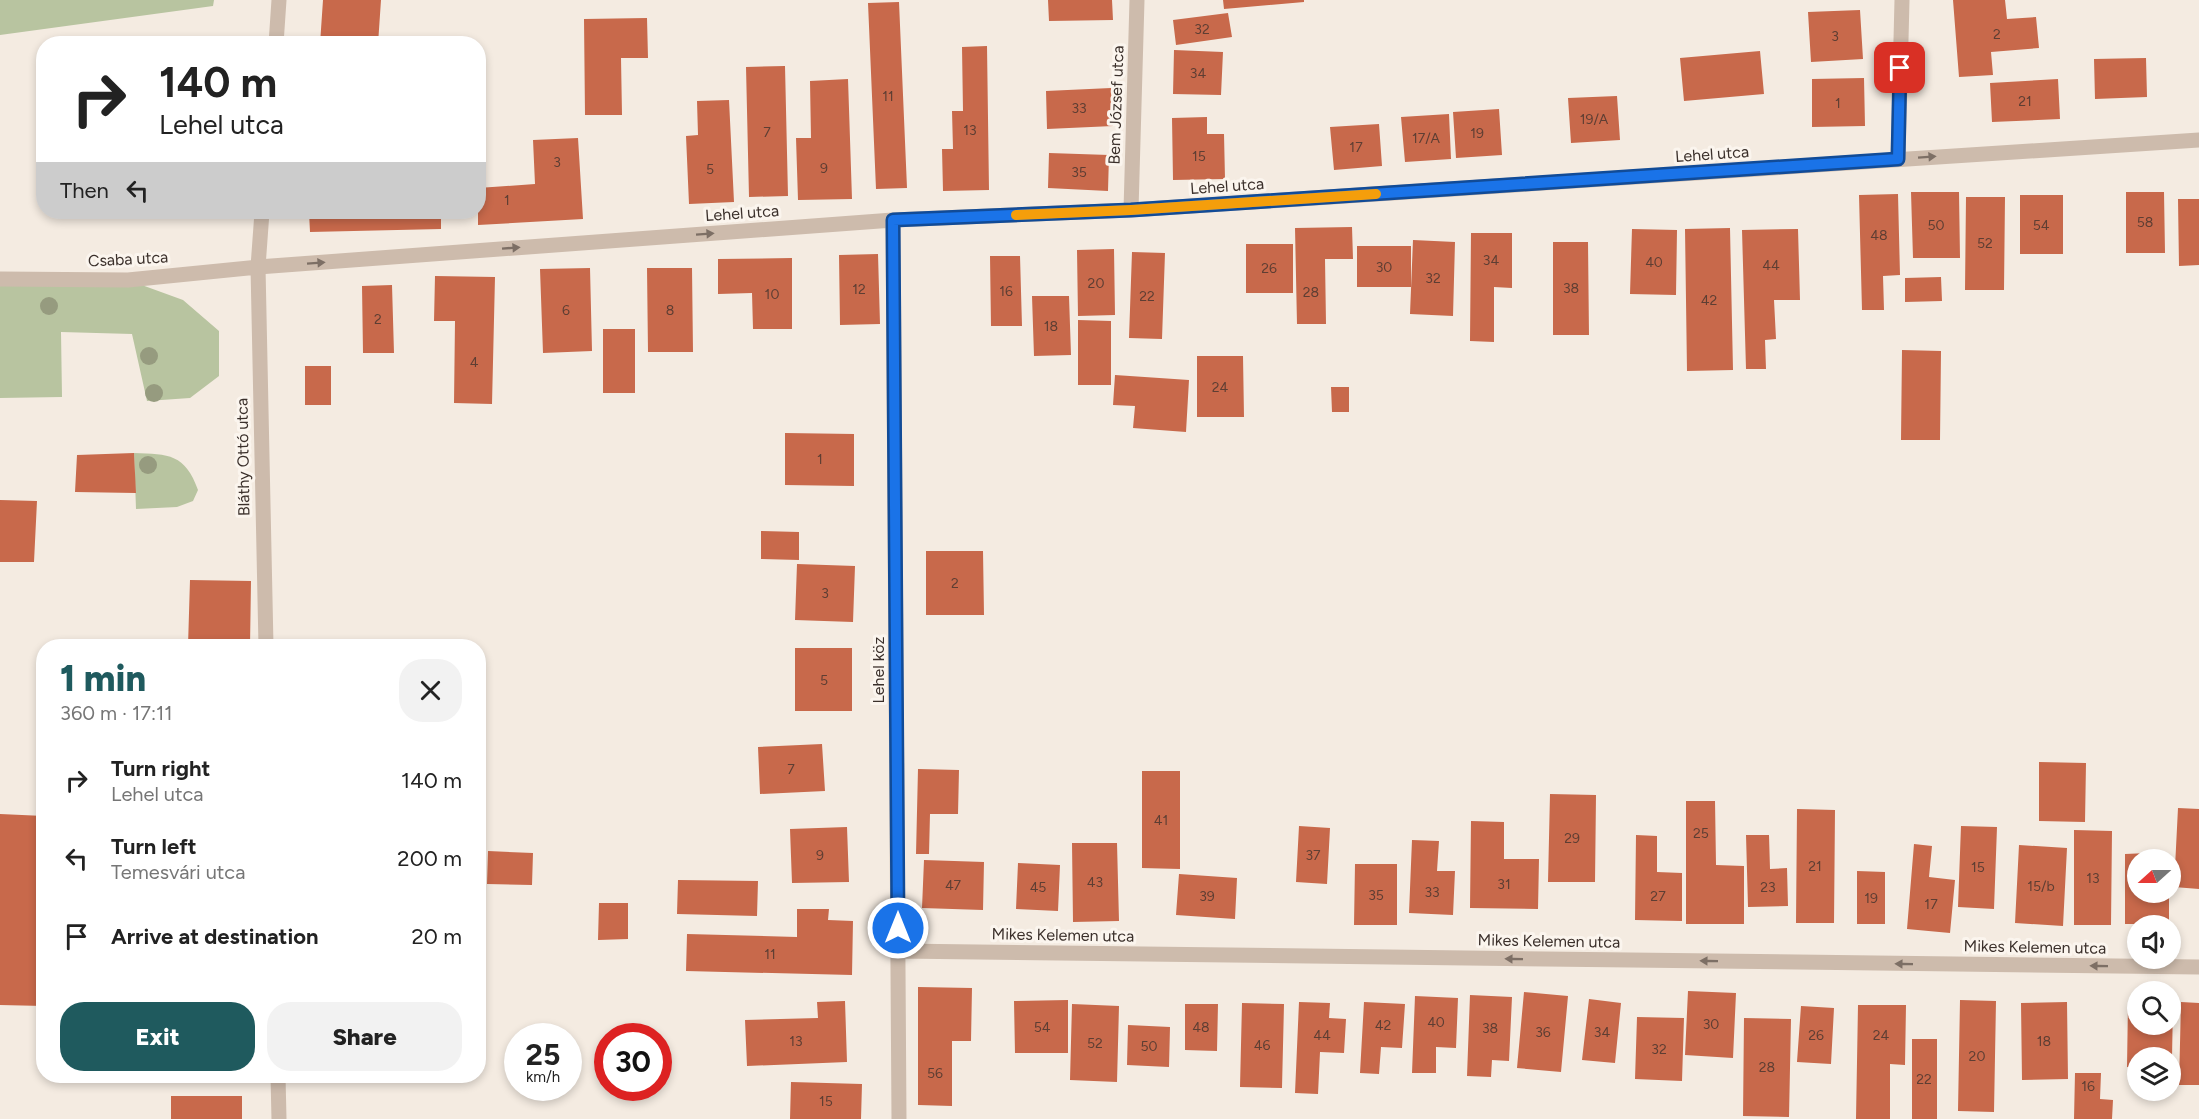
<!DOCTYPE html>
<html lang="en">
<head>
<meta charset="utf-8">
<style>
  :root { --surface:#fff; --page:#f2f2f2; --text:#222; --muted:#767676; --accent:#1f5a5e }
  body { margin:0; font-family:Figtree,sans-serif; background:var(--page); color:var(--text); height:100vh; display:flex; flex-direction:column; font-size:22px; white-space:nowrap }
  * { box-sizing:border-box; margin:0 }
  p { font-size:20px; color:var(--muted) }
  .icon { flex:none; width:33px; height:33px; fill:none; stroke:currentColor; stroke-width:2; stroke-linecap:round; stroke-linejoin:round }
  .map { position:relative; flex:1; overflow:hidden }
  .side { position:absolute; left:36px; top:639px; width:450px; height:444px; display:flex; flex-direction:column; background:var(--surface); border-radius:24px; box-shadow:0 3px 9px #0003 }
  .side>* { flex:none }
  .banner { position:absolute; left:36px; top:36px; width:450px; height:183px; border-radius:24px; box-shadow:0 3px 9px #0003; background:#fff; color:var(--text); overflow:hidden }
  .needle { width:39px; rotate:249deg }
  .controls { position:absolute; left:2127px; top:849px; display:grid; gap:12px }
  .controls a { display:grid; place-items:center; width:54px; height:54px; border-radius:50%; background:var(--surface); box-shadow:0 3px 9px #0003; font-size:30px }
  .speed { position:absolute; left:504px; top:1023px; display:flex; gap:12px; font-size:30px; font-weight:700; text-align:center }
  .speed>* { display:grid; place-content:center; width:78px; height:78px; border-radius:50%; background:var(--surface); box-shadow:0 3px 9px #0003; line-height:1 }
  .speed small { font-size:15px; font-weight:400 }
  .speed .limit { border:9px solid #d22; background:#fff; color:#111 }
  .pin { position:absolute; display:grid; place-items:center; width:51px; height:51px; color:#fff; margin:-26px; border-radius:12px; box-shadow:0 3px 9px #0006 }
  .me { position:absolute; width:66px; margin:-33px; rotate:0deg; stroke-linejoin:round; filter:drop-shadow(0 0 4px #0008) }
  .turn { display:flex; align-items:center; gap:21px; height:126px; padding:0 24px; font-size:27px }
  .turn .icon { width:78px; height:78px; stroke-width:2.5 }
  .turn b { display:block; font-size:42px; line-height:51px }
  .then { display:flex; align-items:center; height:57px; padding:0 24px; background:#0003; gap:12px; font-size:22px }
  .round { display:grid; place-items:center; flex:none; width:63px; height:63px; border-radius:24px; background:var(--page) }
  .headline { display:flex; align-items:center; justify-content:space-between; height:102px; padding:0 24px }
  h1 { font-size:36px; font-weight:800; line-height:45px; color:var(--accent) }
  .action { display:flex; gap:12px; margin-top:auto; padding:12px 24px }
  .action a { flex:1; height:69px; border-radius:24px; background:var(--accent); color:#fff; font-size:24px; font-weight:800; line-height:69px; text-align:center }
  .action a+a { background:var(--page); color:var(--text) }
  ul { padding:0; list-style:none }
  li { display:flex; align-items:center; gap:18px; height:78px; padding:0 24px }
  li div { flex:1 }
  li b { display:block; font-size:22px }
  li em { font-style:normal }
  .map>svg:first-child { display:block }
  .green { fill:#b8c4a0 }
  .building { fill:#c8694b }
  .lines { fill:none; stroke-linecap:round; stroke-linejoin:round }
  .minor { stroke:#cdbbac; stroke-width:15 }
  .tree { fill:#969b7f }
  .oneway { fill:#7d6f65 }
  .route-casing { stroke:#114b97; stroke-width:15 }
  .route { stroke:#1a73e8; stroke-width:10 }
  .slow { stroke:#f59e0b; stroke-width:10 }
  .labels { text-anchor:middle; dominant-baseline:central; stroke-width:6; stroke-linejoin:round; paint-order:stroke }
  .number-label { font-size:14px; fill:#5e3e33 }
  .street-label { font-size:16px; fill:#3b302b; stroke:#fbf5ee }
</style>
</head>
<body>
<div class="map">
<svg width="2199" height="1119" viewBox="0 0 2199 1119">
  <rect width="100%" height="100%" fill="#f4ebe1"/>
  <path class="green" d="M0,0H214L213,6L0,35Z
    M0,279L128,280L183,300L219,331V376L190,398L147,401L132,334L61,332L62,397L0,398Z
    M134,453C169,454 185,454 198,490L193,501L177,507L136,509Z"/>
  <path class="building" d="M323,0H381L378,44H320Z
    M1048,0H1112L1113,20L1049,21Z
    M1223,0H1304V2L1224,9Z
    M1953,0H2005L2007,19L2036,17L2039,48L1991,52L1993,75L1959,77Z
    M899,2L907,188L876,189L868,3Z
    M1860,10L1863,59L1811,62L1808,12Z
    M1228,13L1232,37L1176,45L1173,20Z
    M647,18L648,58H621L622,115H585L584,19Z
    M987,46L989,190L943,191L942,149H953L952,111H963L962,47Z
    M1174,50L1223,52L1221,95L1173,94Z
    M1760,51L1764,94L1684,101L1680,58Z
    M2146,58L2147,97L2095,99L2094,59Z
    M785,66L788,196L749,197L746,67Z
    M1864,78L1865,126L1812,127V79Z
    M848,79L852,199L798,200L796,138H811L810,81Z
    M2058,79L2060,119L1992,122L1990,83Z
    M1111,88L1113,126L1047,129L1046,91Z
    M1617,96L1620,140L1571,143L1568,98Z
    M729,100L734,202L689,204L686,136L698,135L697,101Z
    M1499,109L1502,155L1456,158L1453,112Z
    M1449,114L1451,159L1405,162L1401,117Z
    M1207,117V134H1224L1225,179L1173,180L1172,118Z
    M1379,124L1382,166L1334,170L1330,127Z
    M578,138L583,219L478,225V188L535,184L533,140Z
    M1049,153L1109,155L1108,191L1048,188Z
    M1911,192H1959L1960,258H1913Z
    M2126,192H2164L2165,253H2126Z
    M1898,194L1900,275L1883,276L1884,310H1862L1859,195Z
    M2020,195H2063V254H2020Z
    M1966,197H2005L2004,290H1965Z
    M2178,199H2199V265L2179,266Z
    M309,212H441V229L310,232Z
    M1352,227L1353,259H1325L1326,324H1297L1295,228Z
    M1730,228L1733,370L1687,371L1685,229Z
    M1632,229L1677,230L1676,295L1630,294Z
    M1798,229L1800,300H1774L1776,339L1765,340L1766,369H1746L1742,230Z
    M1471,233H1512V288L1494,287V342L1470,341Z
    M1413,240L1455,242L1453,316L1410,314Z
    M1553,242H1588L1589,335H1553Z
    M1246,244H1293V293H1246Z
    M1357,246H1411V287H1357Z
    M1114,249L1115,315L1078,316L1077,250Z
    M1132,252L1165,253L1162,339L1129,338Z
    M878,254L880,324L840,325L839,255Z
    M990,256H1020L1022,326H991Z
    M792,258V329H753L752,293L718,294V259Z
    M590,268L592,351L543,353L540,269Z
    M647,268H692L693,352H648Z
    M435,276L495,277L492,404L454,403L455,321H434Z
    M1941,277L1942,301L1905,302V278Z
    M392,285L394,353H363L362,286Z
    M1032,296H1069L1071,355L1034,356Z
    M1078,320L1111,321V385H1078Z
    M603,329H635V393H603Z
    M1902,350L1941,351L1940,440H1901Z
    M1197,356H1243L1244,417H1197Z
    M305,366H331V405H305Z
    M1115,375L1189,380L1186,432L1133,428L1135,406L1113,405Z
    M1331,387H1349V412H1332Z
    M785,433L854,434V486L785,485Z
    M134,453L136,493L75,492L77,455Z
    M0,500L37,501L34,562H0Z
    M761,531L799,532V560L761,559Z
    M926,551H983L984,615H926Z
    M797,564L855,566L853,622L795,620Z
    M190,580L251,581L250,646H188Z
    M795,648H852V711H795Z
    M822,744L825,791L760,794L758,747Z
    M2039,762L2086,763L2085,822L2039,821Z
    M918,769L959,770L958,814H930L929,854H916Z
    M1142,771H1180V869L1142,868Z
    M1550,794L1596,795L1595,882H1548Z
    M1686,801H1715L1716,865L1744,866V924H1686Z
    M2178,808L2199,809V889L2174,887Z
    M1797,809L1835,810L1834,923H1796Z
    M0,814L44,816V1006L0,1005Z
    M1471,821L1504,822V859H1539L1538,909L1470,908Z
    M1299,826L1330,828L1327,884L1296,882Z
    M1961,826L1997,827L1994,909L1958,907Z
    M847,827L849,882L792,883L790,829Z
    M2074,830L2112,831L2111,925H2074Z
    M1636,835L1657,836V872L1682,873V921L1635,920Z
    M1746,835H1769L1770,869L1787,868L1788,906L1748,907Z
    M1412,840L1439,841L1437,871H1455L1453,915L1409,913Z
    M1072,843H1117L1119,921L1073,922Z
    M1914,844L1932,846L1929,877L1955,880L1950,933L1907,929Z
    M2019,845L2067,848L2063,926L2015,923Z
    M488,851L533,853L532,885L487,884Z
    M2148,853V860H2138V892H2169V924H2125V854Z
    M924,860L984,862L983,910L922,908Z
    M1018,863L1060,865L1058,911L1016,909Z
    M1355,864H1397V925H1354Z
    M1857,871L1885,872V924H1857Z
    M1179,874L1237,878L1235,919L1176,915Z
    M678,880L758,881L757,916L677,914Z
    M599,903H628V939L598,940Z
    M797,909H829L828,920L853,921L852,975L686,971L687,934L797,937Z
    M918,987L972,988L971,1041H952V1106L918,1105Z
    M1688,991L1736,993L1733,1058L1685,1055Z
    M1524,992L1568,996L1561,1072L1517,1068Z
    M1470,995L1512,997L1509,1061L1492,1060L1491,1077L1467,1076Z
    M1415,996L1458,998L1456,1048L1436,1047V1073H1412Z
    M1589,999L1621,1003L1615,1063L1582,1060Z
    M1068,1000V1053H1015L1014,1001Z
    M1960,1000L1996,1001L1994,1112L1958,1111Z
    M845,1001L847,1062L747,1066L745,1020L818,1018L817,1002Z
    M1299,1002L1330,1003L1329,1018L1346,1019L1344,1053L1320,1052L1318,1094L1295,1093Z
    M1364,1002L1405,1004L1402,1048L1381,1047L1379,1074L1360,1073Z
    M2067,1002L2068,1079L2022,1080L2021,1003Z
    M2181,1002L2199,1003V1085H2179Z
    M1242,1003L1284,1004L1282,1088L1240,1087Z
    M2128,1003H2138V1024H2170V1004H2173L2172,1058H2138V1067H2127Z
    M1072,1004L1119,1006L1117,1082L1070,1080Z
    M1185,1004H1218L1217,1051L1185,1050Z
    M1858,1005H1906L1905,1065L1890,1064V1119H1856Z
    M1801,1006L1834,1008L1831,1064L1797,1062Z
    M1637,1017L1684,1018L1682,1081L1635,1079Z
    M1744,1018L1791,1019L1789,1117L1743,1116Z
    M1128,1025L1170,1027L1169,1067L1127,1065Z
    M1912,1039H1937V1119H1912Z
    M2075,1073H2101L2100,1099L2113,1100L2112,1119H2074Z
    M791,1082L862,1084L861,1119H790Z
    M171,1096H242V1119H171Z"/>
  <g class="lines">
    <path class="minor" d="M276,44L279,0
      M1898,159L1902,0
      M1131,210L1137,0
      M262,212L258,267L266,646
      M893,220L899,1119
      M0,279L128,280L258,267L893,220L1131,210L2199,140
      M899,951L2199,967
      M278,1076L279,1119"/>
  </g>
  <g class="tree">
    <circle cx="49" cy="306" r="9"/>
    <circle cx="149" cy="356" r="9"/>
    <circle cx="154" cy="393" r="9"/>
    <circle cx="148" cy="465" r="9"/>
  </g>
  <defs><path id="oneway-solid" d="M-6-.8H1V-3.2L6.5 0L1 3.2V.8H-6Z" transform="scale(1.5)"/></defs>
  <g class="oneway">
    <use href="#oneway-solid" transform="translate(1927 157) rotate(-4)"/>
    <use href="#oneway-solid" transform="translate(705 234) rotate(-4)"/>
    <use href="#oneway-solid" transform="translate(511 248) rotate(-4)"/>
    <use href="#oneway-solid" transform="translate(316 263) rotate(-4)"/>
    <use href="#oneway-solid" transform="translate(1514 959) rotate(-179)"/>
    <use href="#oneway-solid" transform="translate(1709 961) rotate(-179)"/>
    <use href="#oneway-solid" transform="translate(1904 964) rotate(-179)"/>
    <use href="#oneway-solid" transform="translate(2099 966) rotate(-179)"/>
  </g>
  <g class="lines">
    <g class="route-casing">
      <path id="route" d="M898,928L893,220L1131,210L1898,159L1900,68"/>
    </g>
    <use href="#route" class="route"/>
    <path class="slow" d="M1016,215L1131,210L1376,194"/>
  </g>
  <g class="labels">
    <g class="number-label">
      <text x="1202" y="29">32</text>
      <text x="1997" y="34">2</text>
      <text x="1835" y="36">3</text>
      <text x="1198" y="73">34</text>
      <text x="888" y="96">11</text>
      <text x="2025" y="101">21</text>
      <text x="1838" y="103">1</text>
      <text x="1079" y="108">33</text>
      <text x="1594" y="119">19/A</text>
      <text x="970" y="130">13</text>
      <text x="767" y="132">7</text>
      <text x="1477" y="133">19</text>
      <text x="1426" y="138">17/A</text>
      <text x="1356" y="147">17</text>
      <text x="1199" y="156">15</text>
      <text x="557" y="162">3</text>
      <text x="824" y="168">9</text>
      <text x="710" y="169">5</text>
      <text x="1079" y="172">35</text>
      <text x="507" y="200">1</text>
      <text x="2145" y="222">58</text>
      <text x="1936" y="225">50</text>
      <text x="2041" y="225">54</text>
      <text x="1879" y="235">48</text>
      <text x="1985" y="243">52</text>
      <text x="1491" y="260">34</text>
      <text x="1654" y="262">40</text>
      <text x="1771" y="265">44</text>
      <text x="1384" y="267">30</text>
      <text x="1269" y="268">26</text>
      <text x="1433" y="278">32</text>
      <text x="1096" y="283">20</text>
      <text x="1571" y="288">38</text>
      <text x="859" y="289">12</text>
      <text x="1006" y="291">16</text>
      <text x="1311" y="292">28</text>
      <text x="772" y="294">10</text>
      <text x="1147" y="296">22</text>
      <text x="1709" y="300">42</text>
      <text x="566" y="310">6</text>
      <text x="670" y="310">8</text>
      <text x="378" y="319">2</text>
      <text x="1051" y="326">18</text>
      <text x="474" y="362">4</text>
      <text x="1220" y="387">24</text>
      <text x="820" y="459">1</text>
      <text x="955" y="583">2</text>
      <text x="825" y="593">3</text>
      <text x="824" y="680">5</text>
      <text x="791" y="769">7</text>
      <text x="1161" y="820">41</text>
      <text x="1701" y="833">25</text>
      <text x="1572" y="838">29</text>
      <text x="820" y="855">9</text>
      <text x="1313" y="855">37</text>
      <text x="1815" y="866">21</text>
      <text x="1978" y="867">15</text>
      <text x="2093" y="878">13</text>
      <text x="1095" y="882">43</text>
      <text x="1504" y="884">31</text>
      <text x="953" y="885">47</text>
      <text x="2041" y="886">15/b</text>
      <text x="1038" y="887">45</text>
      <text x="1768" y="887">23</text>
      <text x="1432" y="892">33</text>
      <text x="1376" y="895">35</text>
      <text x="1207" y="896">39</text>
      <text x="1658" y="896">27</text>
      <text x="1871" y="898">19</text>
      <text x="1931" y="904">17</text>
      <text x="770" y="954">11</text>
      <text x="1436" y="1022">40</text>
      <text x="1711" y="1024">30</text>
      <text x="1383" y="1025">42</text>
      <text x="1042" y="1027">54</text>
      <text x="1201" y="1027">48</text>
      <text x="1490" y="1028">38</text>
      <text x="1543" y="1032">36</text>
      <text x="1602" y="1032">34</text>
      <text x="1322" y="1035">44</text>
      <text x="1816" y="1035">26</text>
      <text x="1881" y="1035">24</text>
      <text x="796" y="1041">13</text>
      <text x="2044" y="1041">18</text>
      <text x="1095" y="1043">52</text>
      <text x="1262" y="1045">46</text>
      <text x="1149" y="1046">50</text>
      <text x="1659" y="1049">32</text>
      <text x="1977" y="1056">20</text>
      <text x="1767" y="1067">28</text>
      <text x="935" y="1073">56</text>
      <text x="1924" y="1079">22</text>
      <text x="2088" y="1086">16</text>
      <text x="826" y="1101">15</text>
    </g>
    <g class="street-label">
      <text transform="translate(1116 105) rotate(-88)">Bem József utca</text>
      <text transform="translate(1712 154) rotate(-4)">Lehel utca</text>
      <text transform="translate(1227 186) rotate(-4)">Lehel utca</text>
      <text transform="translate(742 213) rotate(-4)">Lehel utca</text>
      <text transform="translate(128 259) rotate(-3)">Csaba utca</text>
      <text transform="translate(243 457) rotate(-91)">Bláthy Ottó utca</text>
      <text transform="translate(878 670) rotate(-90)">Lehel köz</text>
      <text transform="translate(1063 935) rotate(1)">Mikes Kelemen utca</text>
      <text transform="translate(1549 941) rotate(1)">Mikes Kelemen utca</text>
      <text transform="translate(2035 947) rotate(1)">Mikes Kelemen utca</text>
    </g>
  </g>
</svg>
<div class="controls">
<a><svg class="needle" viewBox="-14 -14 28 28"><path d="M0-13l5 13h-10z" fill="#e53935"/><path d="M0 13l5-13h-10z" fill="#767676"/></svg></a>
<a><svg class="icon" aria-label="sound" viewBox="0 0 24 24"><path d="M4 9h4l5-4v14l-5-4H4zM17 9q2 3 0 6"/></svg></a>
<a><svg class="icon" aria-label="search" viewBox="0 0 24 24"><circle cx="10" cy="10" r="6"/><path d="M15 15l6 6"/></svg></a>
<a><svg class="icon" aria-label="layers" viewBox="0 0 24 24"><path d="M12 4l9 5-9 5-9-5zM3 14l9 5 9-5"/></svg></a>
</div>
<div class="speed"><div>25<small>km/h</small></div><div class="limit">30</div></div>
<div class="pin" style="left:1900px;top:68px;background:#d93025"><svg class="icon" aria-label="arrive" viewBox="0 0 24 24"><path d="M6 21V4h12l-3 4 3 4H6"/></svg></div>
<svg class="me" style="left:898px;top:928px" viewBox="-20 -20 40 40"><circle r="17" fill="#1a73e8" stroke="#fff" stroke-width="3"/><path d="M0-11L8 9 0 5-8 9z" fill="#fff"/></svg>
<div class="banner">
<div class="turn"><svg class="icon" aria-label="right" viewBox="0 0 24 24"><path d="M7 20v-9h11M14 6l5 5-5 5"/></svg><div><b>140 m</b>Lehel utca</div></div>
<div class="then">Then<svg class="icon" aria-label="left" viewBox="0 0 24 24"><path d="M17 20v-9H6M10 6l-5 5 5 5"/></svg></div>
</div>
<section class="side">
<div class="headline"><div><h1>1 min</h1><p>360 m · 17:11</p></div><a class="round"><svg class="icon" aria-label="close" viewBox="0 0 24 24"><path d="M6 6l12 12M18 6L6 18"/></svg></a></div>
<ul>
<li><svg class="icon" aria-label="right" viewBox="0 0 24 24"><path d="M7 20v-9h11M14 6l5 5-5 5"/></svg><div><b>Turn right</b><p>Lehel utca</p></div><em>140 m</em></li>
<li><svg class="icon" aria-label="left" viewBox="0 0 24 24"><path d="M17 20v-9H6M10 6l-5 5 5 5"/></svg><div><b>Turn left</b><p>Temesvári utca</p></div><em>200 m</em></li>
<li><svg class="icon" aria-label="arrive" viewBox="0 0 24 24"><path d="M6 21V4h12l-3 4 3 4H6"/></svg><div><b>Arrive at destination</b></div><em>20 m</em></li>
</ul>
<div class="action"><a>Exit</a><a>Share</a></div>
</section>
</div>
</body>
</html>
